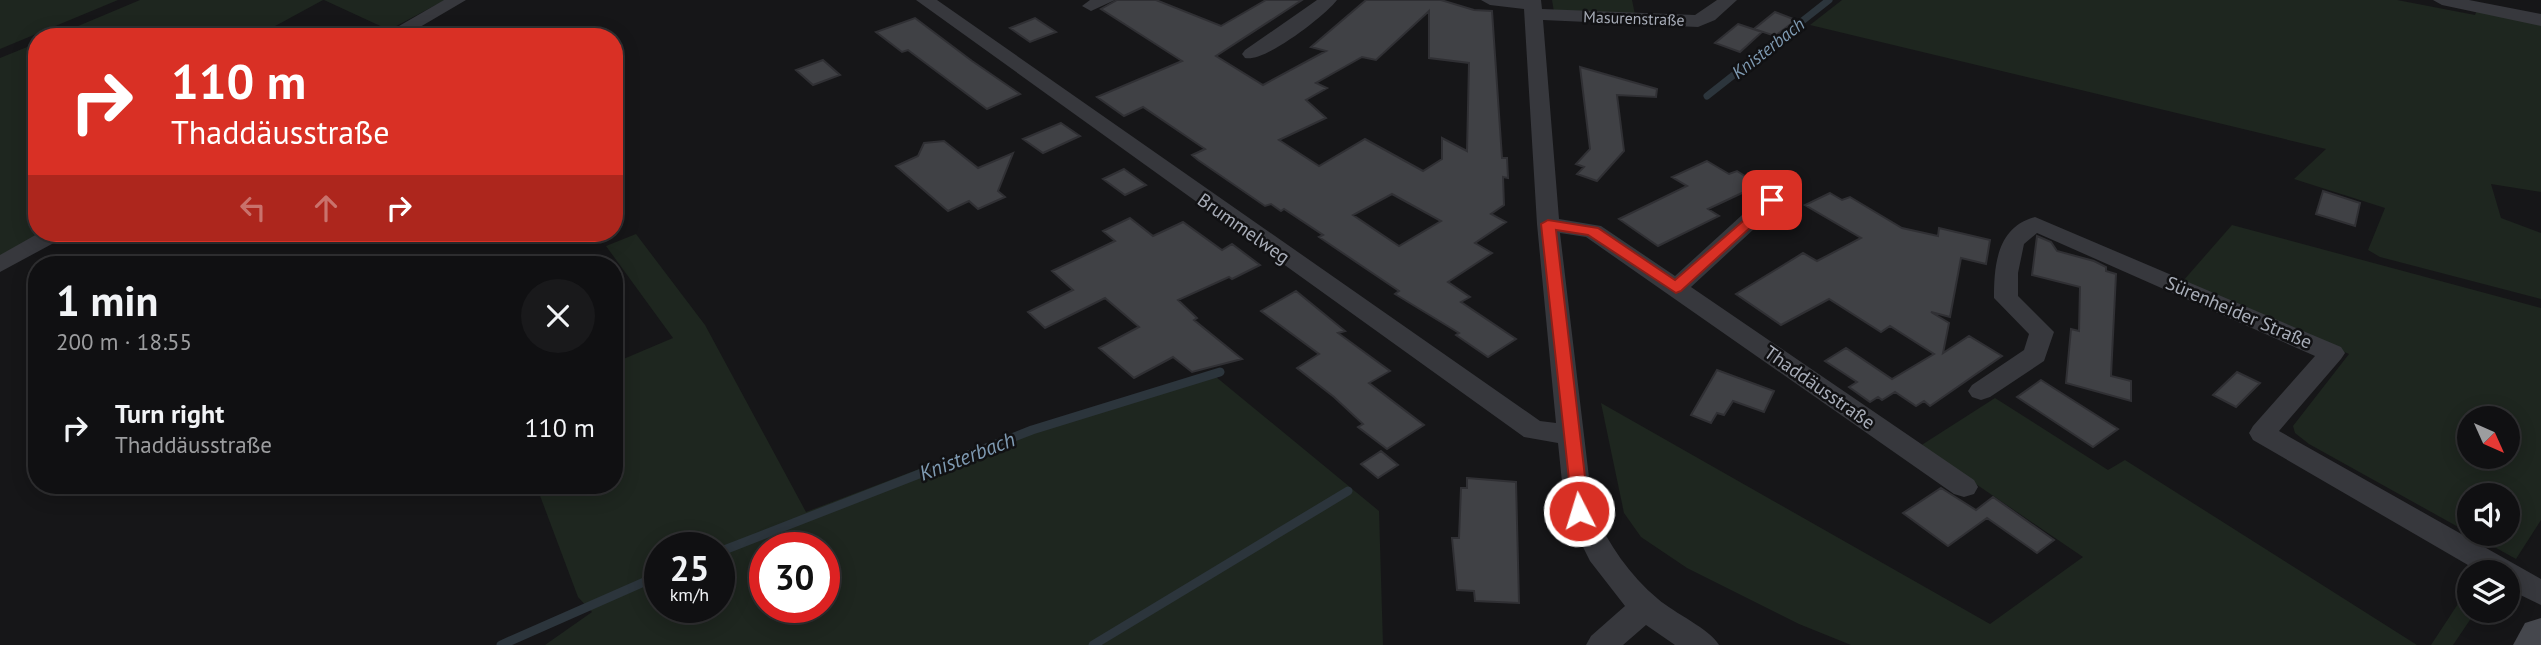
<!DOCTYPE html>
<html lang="en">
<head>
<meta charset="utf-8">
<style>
  :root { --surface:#101012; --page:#19191b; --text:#f1f3f6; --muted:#9c9d9f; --line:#303032 }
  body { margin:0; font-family:"PT Sans",sans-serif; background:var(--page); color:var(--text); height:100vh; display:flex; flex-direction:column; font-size:26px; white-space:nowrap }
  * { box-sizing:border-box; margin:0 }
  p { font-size:23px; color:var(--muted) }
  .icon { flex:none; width:38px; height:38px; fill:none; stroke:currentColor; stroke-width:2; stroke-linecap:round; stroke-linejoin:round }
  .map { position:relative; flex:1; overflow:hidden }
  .side { position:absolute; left:28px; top:256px; width:595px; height:238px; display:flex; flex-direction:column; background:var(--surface); border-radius:28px; box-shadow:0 4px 18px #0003,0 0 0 2px var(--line) }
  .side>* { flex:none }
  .guide { position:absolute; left:28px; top:28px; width:595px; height:214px; border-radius:28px; box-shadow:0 4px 18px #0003,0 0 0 2px var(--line); background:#d93025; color:#fff; overflow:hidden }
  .needle { width:46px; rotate:135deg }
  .controls { position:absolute; left:2457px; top:406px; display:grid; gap:14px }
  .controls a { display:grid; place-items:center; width:63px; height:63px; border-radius:50%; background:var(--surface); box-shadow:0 4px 18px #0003,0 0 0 2px var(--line); font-size:35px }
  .speed { position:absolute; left:644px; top:532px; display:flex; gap:14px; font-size:35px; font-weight:700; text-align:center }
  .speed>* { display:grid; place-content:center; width:91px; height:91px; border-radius:50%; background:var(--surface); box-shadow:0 4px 18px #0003,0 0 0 2px var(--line); line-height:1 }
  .speed small { font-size:18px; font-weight:400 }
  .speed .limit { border:10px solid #d22; background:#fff; color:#111 }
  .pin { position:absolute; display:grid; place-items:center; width:60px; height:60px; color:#fff; margin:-30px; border-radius:14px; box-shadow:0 4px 10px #0006 }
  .me { position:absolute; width:77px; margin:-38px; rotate:355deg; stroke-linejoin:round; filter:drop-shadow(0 0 5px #0008) }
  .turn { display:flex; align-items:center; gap:24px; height:147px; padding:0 28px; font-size:32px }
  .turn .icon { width:91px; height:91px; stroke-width:2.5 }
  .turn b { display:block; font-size:49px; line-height:60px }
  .lanes { display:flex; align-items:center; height:66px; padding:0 28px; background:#0003; justify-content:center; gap:35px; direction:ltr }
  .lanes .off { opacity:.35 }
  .round { display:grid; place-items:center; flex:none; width:74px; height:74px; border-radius:37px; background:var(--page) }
  .head { display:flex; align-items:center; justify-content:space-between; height:119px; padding:0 28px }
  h1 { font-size:42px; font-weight:800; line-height:52px }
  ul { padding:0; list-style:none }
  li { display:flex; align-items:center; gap:21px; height:105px; padding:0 28px }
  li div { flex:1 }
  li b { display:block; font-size:26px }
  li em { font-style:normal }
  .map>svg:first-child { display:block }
  .green { fill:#1e261f; fill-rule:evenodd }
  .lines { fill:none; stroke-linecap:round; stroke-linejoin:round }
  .stream-far1 { stroke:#2c353c; stroke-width:7 }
  .stream { stroke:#2c353c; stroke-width:9 }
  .building { fill:#404145; stroke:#303034; stroke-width:2; fill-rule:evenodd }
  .minor { fill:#37383d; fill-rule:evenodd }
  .secondary { fill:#45474d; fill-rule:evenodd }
  .route { fill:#d93025; stroke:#8d1f18; stroke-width:2 }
  .labels { text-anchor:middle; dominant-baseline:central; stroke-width:5; stroke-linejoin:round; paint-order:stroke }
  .far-street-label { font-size:16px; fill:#a8adb8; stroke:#111113 }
  .far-water-label { font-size:18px; font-style:italic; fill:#7f9bb3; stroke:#111113 }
  .street-label { font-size:19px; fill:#a8adb8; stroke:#111113 }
  .water-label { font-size:21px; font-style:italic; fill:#7f9bb3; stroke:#111113 }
</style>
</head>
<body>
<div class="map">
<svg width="2541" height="645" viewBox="0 0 2541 645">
  <rect width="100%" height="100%" fill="#161618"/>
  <path class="green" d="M0,0H118L0,49Z
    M140,0H323L255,37H52Z
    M324,0H445L389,30Z
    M1552,0H1632L1635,15L1554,12Z
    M1842,0H2397L2475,15L2477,10L2541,24V192L2491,184L2501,218L2541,233V299L2380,257L2368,250L2385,208L2294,179L2326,149L1810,25Z
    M37,43V153L30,157L37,161V233H44L0,258V58Z
    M2232,225L2541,308V520L2516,559L2471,534H2508V495H2469V533L2309,444L2295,433L2293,426L2349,354L2183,281ZM2469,418H2508V457H2469Z
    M636,234L705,325L806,512L1032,426L1210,372L1379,511L1383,645H545L592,612L578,597L536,485H614V363L673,338L606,246ZM660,548H719V607H660ZM765,548H824V607H765Z
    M1995,398L2108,470L2125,460L2417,645H1851L1799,624L1687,568L1641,537L1624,513L1601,403L1990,624L2083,557L1920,446Z
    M2469,587V611H2476L2453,645H2431Z"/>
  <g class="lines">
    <path class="stream-far1" d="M1707,96L1829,0"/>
    <path class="stream" d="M719,552L1032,430L1220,372
      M501,645L660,575
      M1093,645L1348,491"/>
  </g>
  <path class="building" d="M1117,0H1156L1221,26L1266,0H1302L1216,56L1263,85L1326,51L1311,47L1366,0H1441L1474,10L1492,11L1502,158H1507L1508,178L1503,177L1504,205L1491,214L1506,222L1475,243L1492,253L1448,282L1470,297L1461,302L1516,339L1488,357L1456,335L1459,333L1395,294L1399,291L1319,237L1323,235L1284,209L1281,211L1271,204L1265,206L1198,160L1192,155L1205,149L1143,107L1124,116L1097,97L1182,61L1101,9ZM1429,11V58L1469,63L1467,151L1442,138V159L1423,171L1365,139L1319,166L1279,140L1326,118L1306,100L1327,88L1316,83L1362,57L1376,60ZM1392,194L1441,221L1399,246L1353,215Z
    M1775,12L1796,20L1775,36L1754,29Z
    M915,18L972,61L1020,94L987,109L908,50L902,52L876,32Z
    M1035,18L1056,32L1030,42L1010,28Z
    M1738,24L1762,32L1740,52L1715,43Z
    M823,60L840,75L813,85L796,70Z
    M1580,67L1657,89L1656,97L1617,95L1624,151L1597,181L1577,174L1584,167L1576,164L1590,149Z
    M1061,123L1080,136L1043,153L1023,139Z
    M944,141L978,168L1013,153L998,191L1005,197L978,209L969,201L948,211L896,166L918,156L924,143Z
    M1707,161L1729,174L1737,171L1759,185L1708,209L1719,216L1658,246L1619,219L1687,186L1672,177Z
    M1124,169L1146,185L1125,195L1103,179Z
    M2323,191L2360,203L2355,226L2316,214Z
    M1830,193L1842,200L1850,197L1902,228L1938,236L1939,228L1990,240L1986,264L1961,258L1950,317L1931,312L1949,323L1943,353L1969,336L2002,356L1930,406L1924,401L1916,406L1895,392L1882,400L1878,397L1870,402L1849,387L1857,382L1825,361L1846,348L1892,379L1934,354L1890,326L1881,332L1829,299L1781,325L1736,294L1803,253L1817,261L1861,238L1805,205Z
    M1130,218L1153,236L1183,222L1222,250L1232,244L1260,265L1232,279L1229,277L1178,300L1197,318L1194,320L1242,359L1192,372L1173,357L1134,378L1099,348L1139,327L1105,298L1045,328L1028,312L1073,290L1052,271L1115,241L1103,231Z
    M2037,236L2051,242L2057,251L2094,261L2106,267V271L2116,274L2111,376L2131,381V401L2066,383L2071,329L2079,331L2080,287L2032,275Z
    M1296,291L1345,331L1338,333L1390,371L1369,383L1424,425L1387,449L1358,427L1363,424L1334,397L1297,368L1319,354L1261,311Z
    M1717,370L1774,391L1764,412L1733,401L1724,415L1717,413L1711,423L1691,415Z
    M2237,372L2260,383L2236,407L2213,395Z
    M2041,380L2118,429L2093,447L2017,397Z
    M1381,451L1398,465L1378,478L1361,464Z
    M1467,478L1516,482L1519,603L1475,601L1474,591L1457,590L1452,538H1459L1461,488H1467Z
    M1941,488L1976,510L1993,497L2054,540L2037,553L1987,518L1948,546L1903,513Z"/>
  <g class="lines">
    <path class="minor" d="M444,0H466L403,37H380Z
      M916,0H937L1540,421L1556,423L1537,224L1524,9L1490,5L1481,0H1541L1542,9L1695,15L1717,0H1737L1715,20L1698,27L1543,20L1559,219L1601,226L1675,276L1764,195H1780L1783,200L1780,205L1691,287L1974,480L1978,487L1974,494L1964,497L1954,494L1586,237L1560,233L1593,511C1609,544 1629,575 1658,599C1674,613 1710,629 1719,645H1675L1646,625L1623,645H1586L1591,636L1625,606L1590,561L1565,511L1558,443L1524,437Z
      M1090,0H1115L1091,11L1082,6Z
      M1317,0H1337C1325,16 1264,63 1245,58L1242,54L1245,50Z
      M2433,0H2469L2541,14V26L2442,5Z
      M2035,217L2341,347L2345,353L2341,359L2279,431L2541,579V605L2508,589V572H2480L2253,440L2249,433L2253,426L2315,356L2037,233L2024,244L2018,273V296L2054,332L2044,361L1990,397L1981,400L1972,397L1968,391L1972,385L2024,350L2029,334L1994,298C1994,265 1997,227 2035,217Z
      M39,233H66L63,238L0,272V255Z"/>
    <path class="secondary" d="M2541,618V645H2513L2525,623Z"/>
  </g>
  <path class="route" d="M1772,196L1777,197V203L1681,291L1676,293L1588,235L1556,230L1589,511L1586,516H1573L1541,224L1548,220L1598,228L1675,280Z"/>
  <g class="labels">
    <g class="far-street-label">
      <text transform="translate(1634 18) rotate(2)">Masurenstraße</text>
    </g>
    <g class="far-water-label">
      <text transform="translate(1768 48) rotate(-38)">Knisterbach</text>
    </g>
    <g class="street-label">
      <text transform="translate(1244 228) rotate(35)">Brummelweg</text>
      <text transform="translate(2239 312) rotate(23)">Sürenheider Straße</text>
      <text transform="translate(1820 387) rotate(35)">Thaddäusstraße</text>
    </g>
    <g class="water-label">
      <text transform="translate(967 456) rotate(-21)">Knisterbach</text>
    </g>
  </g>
</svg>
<div class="controls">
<a><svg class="needle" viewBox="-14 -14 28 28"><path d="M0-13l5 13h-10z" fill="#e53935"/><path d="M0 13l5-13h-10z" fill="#9c9d9f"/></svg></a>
<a><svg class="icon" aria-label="sound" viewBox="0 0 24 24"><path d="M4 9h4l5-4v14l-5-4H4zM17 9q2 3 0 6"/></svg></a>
<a><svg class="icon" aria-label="layers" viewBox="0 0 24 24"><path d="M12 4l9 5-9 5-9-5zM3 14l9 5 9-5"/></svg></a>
</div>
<div class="speed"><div>25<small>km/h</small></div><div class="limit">30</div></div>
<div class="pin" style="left:1772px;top:200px;background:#d93025"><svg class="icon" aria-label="arrive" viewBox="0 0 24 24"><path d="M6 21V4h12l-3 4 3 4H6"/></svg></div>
<svg class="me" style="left:1579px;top:511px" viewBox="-20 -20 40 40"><circle r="17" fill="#d93025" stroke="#fff" stroke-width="3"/><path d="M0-11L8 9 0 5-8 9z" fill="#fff"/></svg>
<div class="guide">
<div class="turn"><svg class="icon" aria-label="right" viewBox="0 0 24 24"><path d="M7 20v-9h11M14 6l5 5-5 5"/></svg><div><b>110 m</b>Thaddäusstraße</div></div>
<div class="lanes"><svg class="icon off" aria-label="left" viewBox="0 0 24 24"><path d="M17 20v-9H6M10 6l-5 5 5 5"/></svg><svg class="icon off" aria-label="ahead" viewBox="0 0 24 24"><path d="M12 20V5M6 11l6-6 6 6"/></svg><svg class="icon" aria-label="right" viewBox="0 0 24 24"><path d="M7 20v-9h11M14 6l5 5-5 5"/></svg></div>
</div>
<section class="side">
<div class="head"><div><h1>1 min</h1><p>200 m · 18:55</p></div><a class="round"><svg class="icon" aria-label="close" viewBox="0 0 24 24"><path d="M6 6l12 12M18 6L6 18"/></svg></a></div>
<ul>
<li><svg class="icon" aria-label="right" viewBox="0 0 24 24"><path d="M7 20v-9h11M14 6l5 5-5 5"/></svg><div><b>Turn right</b><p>Thaddäusstraße</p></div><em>110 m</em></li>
</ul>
</section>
</div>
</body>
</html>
